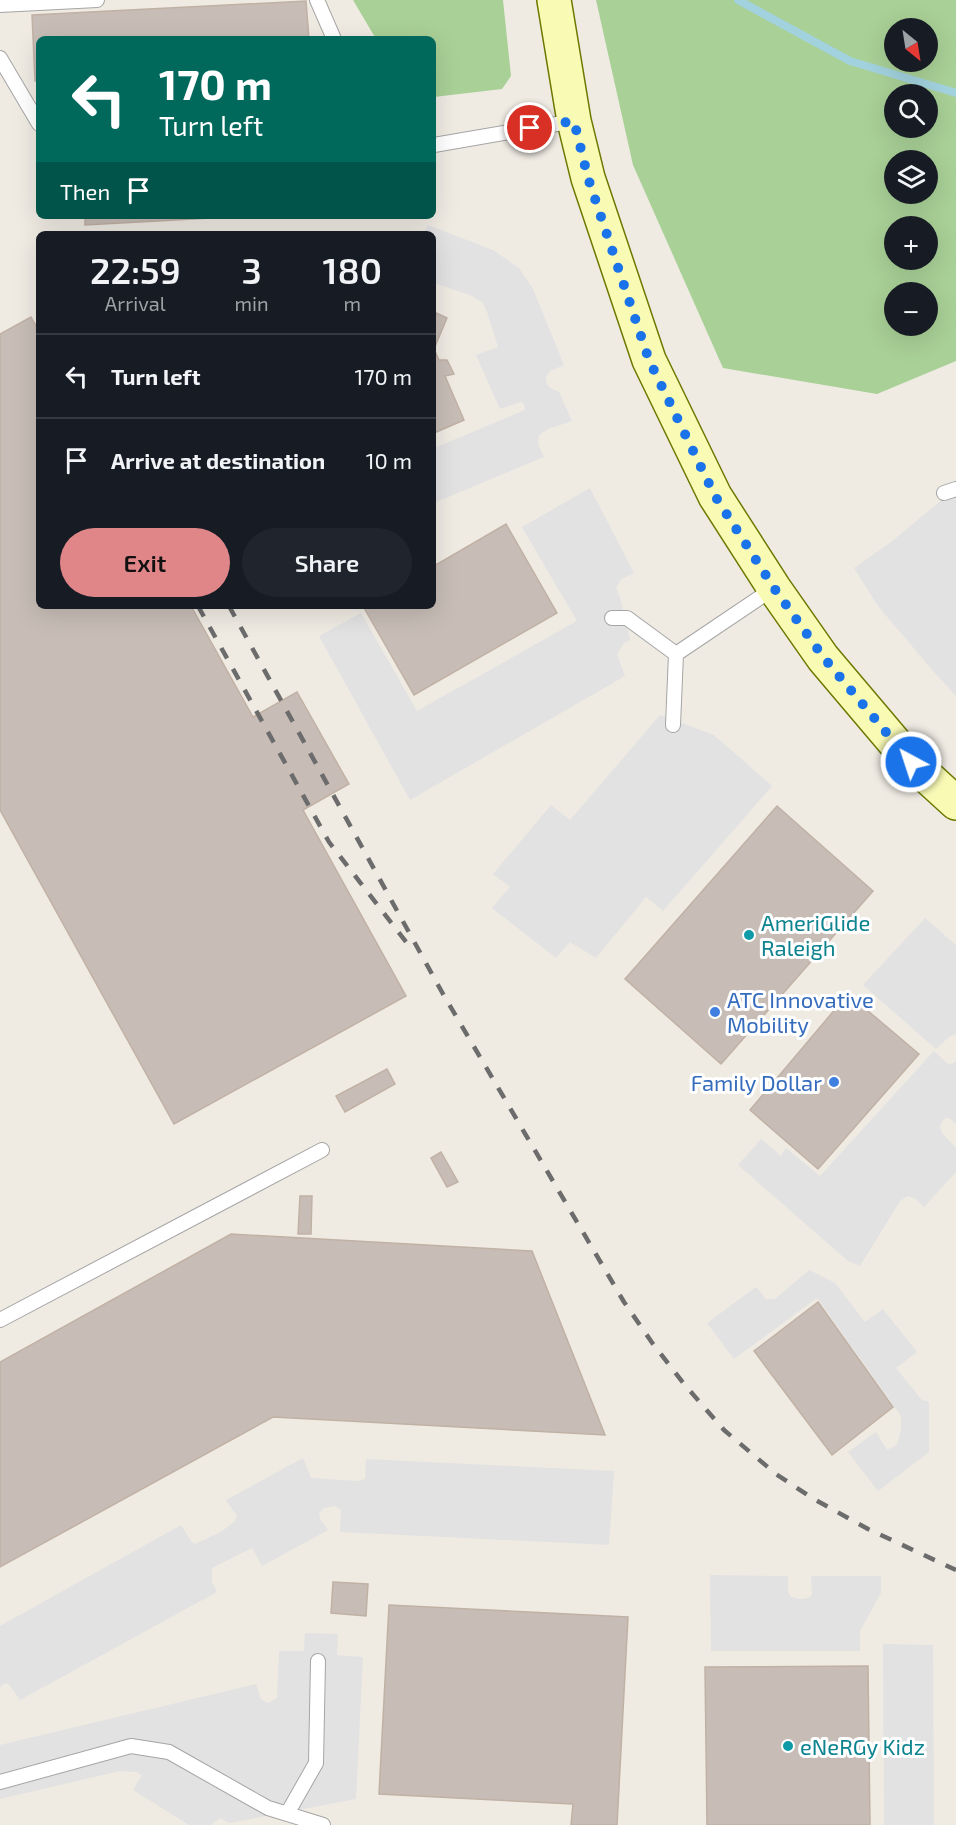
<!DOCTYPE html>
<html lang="en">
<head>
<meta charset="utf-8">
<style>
  :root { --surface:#171b24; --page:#20242c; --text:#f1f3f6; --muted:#9ea1a6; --line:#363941; --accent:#e08689 }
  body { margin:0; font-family:"Exo 2",sans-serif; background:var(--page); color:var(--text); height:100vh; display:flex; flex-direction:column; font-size:22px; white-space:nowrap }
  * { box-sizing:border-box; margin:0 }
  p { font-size:20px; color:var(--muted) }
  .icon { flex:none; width:33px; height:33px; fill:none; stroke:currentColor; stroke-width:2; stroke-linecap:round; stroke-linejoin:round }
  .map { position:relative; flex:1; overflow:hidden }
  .details { position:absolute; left:36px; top:231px; width:400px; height:378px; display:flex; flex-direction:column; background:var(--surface); border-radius:9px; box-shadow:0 6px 24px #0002 }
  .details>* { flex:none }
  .top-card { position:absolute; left:36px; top:36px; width:400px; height:183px; border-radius:9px; box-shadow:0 6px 24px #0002; background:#00695c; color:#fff; overflow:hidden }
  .needle { width:39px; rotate:150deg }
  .controls { position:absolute; left:884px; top:18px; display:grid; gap:12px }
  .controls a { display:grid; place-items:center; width:54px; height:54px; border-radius:50%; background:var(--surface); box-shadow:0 6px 24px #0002; font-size:30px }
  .pin { position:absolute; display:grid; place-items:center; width:51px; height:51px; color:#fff; margin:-26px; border:3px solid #fff; border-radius:50%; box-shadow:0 2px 6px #0007 }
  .me { position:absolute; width:66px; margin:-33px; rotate:320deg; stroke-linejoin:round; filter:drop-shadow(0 0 4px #0008) }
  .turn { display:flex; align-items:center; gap:21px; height:126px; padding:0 24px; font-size:27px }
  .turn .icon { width:78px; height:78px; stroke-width:2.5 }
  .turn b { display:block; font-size:42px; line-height:51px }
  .then { display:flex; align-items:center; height:57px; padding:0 24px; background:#0003; gap:12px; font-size:22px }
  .eta { display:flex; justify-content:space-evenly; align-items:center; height:102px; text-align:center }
  .eta b { font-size:36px; font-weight:600; line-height:42px }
  .primary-button { display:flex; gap:12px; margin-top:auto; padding:12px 24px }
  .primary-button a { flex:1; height:69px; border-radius:36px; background:var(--accent); color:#111; font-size:24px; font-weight:600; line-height:69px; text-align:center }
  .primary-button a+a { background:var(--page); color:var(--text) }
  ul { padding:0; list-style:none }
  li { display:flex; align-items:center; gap:18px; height:84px; padding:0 24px; border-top:2px solid var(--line) }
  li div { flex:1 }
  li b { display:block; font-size:22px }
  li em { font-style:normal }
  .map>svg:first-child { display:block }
  .forest { fill:#a9d097; fill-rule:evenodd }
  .parking { fill:#e2e2e2 }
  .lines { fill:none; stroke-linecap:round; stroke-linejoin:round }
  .stream { stroke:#a2d2de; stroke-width:8 }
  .building { fill:#c7bdb6; stroke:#c1b1a5; stroke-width:1.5 }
  .lane-casing { stroke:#a5a5a5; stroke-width:16 }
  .secondary-casing { stroke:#6d7801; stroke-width:36 }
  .lane { stroke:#fff; stroke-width:14 }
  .secondary { stroke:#f9fbb5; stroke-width:33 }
  .rail { stroke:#6c6c6c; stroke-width:4.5; stroke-dasharray:12 12; stroke-linecap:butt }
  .route { stroke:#1a73e8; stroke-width:10; stroke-dasharray:0 18 }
  .culture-dot { fill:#0f9aa8; stroke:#fff; stroke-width:2 }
  .shop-dot { fill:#3f7fe0; stroke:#fff; stroke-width:2 }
  .labels { text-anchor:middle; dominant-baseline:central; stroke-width:6; stroke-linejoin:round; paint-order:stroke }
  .culture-label { font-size:22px; fill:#0d838f; stroke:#fff; text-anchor:start }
  .shop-label { font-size:22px; fill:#366cbe; stroke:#fff; text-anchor:start }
</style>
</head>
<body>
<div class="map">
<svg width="956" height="1825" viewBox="0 0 956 1825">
  <rect width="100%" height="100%" fill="#efebe3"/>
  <path class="forest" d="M353,0H503L511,76L502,89L434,97V39H376Z
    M596,0H956V361L877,394L723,368L633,165ZM894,28H927V62H894ZM894,94H927V128H894ZM894,160H927V194H894ZM894,226H927V260H894ZM894,292H927V326H894Z"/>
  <path class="parking" d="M428,225L493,250L519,268L533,289L564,365L550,371L546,377V381L549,387L559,392L572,421L548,429L539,435L538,444L544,457L434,503V448L525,410L524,404L521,402L500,409L476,355L498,347L487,312L482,302L470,295L434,283V234H423Z
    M590,488L634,573L621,579L616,588L620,597L630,640L624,643L617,654L625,676L410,800L319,636L361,613L417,711L577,621L522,527Z
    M955,489L956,490V696L933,671L878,606L854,568L891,542Z
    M660,715L714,735L772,786L663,911L646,897L596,958L570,942L556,958L492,908L510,887L493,874L551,805L570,820Z
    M925,918L956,945V1034L949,1037L936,1049L863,985Z
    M934,1051L948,1064L954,1063L956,1061V1124L949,1118L944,1119L940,1126L942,1133L956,1148V1172L924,1207L916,1199L908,1196L900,1201L860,1266L848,1261L738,1165L761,1139L781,1156L786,1148L820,1176Z
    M809,1270L835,1283L865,1322L883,1309L917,1352L896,1368L922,1400L929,1402V1452L878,1491L848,1452L876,1432L887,1450L897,1445L901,1429V1416L817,1298L734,1359L707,1323L756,1287L766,1299H775Z
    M303,1458L311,1478L358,1481L365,1479L366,1459L614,1471L609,1545L340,1532L341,1510L335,1506L324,1508L319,1513L320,1519L328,1530L262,1566L252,1548L212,1568V1582L217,1592L20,1700L8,1683L2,1685L0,1688V1626L181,1525L191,1541L195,1544L222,1531L234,1522L237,1516L226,1500Z
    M710,1575L788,1576V1592L791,1597L800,1599L808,1598L812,1595L811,1576H881V1593L860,1631V1651H711Z
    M305,1633L338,1634L337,1655L363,1657L356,1799L229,1823L220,1818L211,1825H189L133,1790L142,1775L136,1772L120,1771L0,1799V1745L256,1684L261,1699L268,1703L277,1698L279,1651H304Z
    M883,1644L933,1645L934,1825H884Z"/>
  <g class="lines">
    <path class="stream" d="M738,0L850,61L956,93"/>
  </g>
  <path class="building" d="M306,1L309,39H39V81H35L32,15Z
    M85,216H248L85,225Z
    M434,312L447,318L434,349L439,360H447L454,374L445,376L464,420L434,433Z
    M31,317L39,331V606H191L253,717L297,692L349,784L303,810L406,996L174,1124L0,810V334Z
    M506,524L557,613L414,695L363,606H434V566Z
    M777,806L873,891L721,1064L625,979Z
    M848,994L919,1054L818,1169L750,1110Z
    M387,1069L395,1084L345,1112L336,1096Z
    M441,1152L458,1182L447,1187L431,1158Z
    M300,1196H312L311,1234H298Z
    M231,1234L532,1251L605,1435L273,1417L0,1567V1362Z
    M818,1302L893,1407L832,1455L754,1351Z
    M333,1582L368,1584L366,1616L331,1613Z
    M389,1605L628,1617L617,1825H571L573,1804L379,1794Z
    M868,1666L870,1825H707L705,1667Z"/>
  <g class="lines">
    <g class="lane-casing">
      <path id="lane" d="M317,0L334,39
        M0,5L97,0
        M0,58L39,124
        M434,145L574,121
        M944,493L956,489
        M612,618H627L676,654L774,588
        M673,725L676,654
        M0,1320L322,1150
        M0,1782L131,1746L169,1752L268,1808L323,1825
        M287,1814L316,1763L318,1661"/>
    </g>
    <g class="secondary-casing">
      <path id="secondary" d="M554,0L574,121L588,178L649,360L715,496L774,588L823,658L911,762L956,803"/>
    </g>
    <use href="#lane" class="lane"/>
    <use href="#secondary" class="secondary"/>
    <path class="rail" d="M198,606L329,842L410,947
      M229,606L443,994L624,1302L653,1344L684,1384L724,1430L776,1474L812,1498L868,1529L956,1570"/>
  </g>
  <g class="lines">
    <path class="route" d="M530,128L574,121L588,178L649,360L715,496L774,588L824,658L911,762"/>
  </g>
  <g class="culture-dot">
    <circle cx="749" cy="935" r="6"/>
    <circle cx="788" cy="1746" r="6"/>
  </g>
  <g class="shop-dot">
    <circle cx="715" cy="1012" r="6"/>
    <circle cx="834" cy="1082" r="6"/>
  </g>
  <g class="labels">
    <g class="culture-label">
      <text x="761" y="922">AmeriGlide<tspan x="761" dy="25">Raleigh</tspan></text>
      <text x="800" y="1746">eNeRGy Kidz</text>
    </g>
    <g class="shop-label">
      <text x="727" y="999">ATC Innovative<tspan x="727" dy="25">Mobility</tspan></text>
      <text x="822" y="1082" text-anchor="end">Family Dollar</text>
    </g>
  </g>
</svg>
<div class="controls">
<a><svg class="needle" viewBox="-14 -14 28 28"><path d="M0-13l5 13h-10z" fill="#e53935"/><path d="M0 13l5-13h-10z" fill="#9ea1a6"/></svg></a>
<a><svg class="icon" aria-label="search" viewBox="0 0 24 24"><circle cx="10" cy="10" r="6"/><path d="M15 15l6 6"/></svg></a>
<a><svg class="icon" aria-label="layers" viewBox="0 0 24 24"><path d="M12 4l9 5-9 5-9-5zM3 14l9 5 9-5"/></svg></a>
<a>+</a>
<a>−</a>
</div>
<div class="pin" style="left:530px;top:128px;background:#d93025"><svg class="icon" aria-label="arrive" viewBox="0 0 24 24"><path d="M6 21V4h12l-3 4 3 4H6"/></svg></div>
<svg class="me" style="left:911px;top:762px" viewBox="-20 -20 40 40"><circle r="17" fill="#1a73e8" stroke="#fff" stroke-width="3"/><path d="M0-11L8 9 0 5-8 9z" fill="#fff"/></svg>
<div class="top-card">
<div class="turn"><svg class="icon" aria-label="left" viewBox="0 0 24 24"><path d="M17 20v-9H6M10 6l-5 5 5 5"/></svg><div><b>170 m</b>Turn left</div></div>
<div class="then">Then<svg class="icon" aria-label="arrive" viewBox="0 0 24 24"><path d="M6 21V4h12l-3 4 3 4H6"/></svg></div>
</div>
<section class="details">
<div class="eta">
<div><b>22:59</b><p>Arrival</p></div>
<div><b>3</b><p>min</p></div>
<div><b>180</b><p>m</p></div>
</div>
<ul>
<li><svg class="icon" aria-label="left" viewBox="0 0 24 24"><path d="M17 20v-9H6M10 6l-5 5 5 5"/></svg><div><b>Turn left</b></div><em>170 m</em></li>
<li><svg class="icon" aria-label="arrive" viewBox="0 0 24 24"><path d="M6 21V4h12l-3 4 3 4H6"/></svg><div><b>Arrive at destination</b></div><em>10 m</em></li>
</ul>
<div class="primary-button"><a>Exit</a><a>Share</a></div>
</section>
</div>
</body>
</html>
